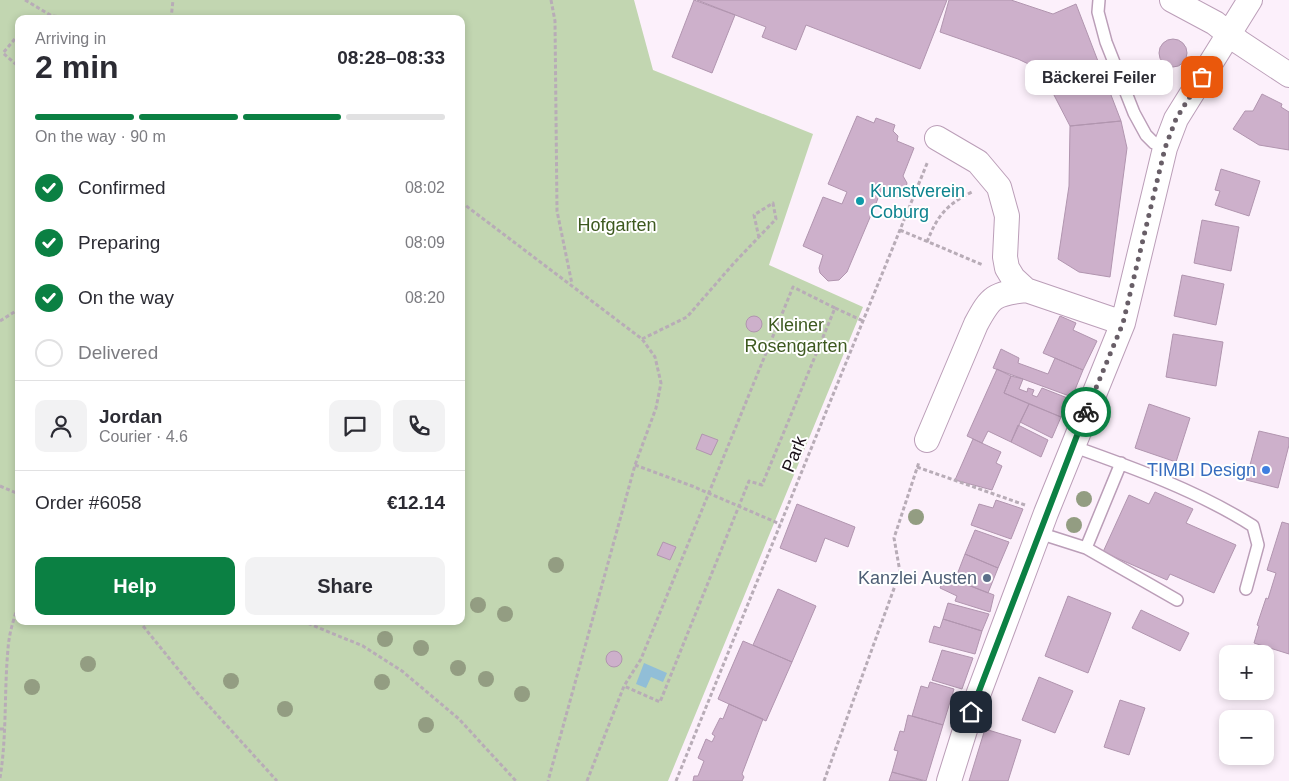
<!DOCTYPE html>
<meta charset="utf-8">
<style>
:root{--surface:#fff;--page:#f2f2f3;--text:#2b2b33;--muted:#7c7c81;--line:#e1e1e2;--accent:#0b8043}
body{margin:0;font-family:Helvetica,sans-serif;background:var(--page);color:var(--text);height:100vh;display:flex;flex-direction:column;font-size:19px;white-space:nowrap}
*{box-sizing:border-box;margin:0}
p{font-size:16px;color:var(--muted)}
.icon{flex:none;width:28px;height:28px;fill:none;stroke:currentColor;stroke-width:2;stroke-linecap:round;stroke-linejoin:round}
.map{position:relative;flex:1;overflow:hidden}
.sheet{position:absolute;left:15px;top:15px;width:450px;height:610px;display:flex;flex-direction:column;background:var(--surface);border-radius:10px;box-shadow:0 2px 8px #0003}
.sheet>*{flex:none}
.tools{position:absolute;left:1219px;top:645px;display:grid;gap:10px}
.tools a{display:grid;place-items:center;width:55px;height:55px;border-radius:10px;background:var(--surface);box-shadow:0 2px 8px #0003;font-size:25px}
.pin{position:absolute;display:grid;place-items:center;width:42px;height:42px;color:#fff;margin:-21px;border-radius:10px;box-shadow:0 2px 8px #0006}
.courier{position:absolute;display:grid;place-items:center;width:50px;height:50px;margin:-25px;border:4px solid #0b8043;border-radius:50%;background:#fff;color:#222;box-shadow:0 1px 6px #0007}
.bubble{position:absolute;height:35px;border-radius:10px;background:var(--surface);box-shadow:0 2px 8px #0003;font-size:16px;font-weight:800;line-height:35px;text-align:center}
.summary em{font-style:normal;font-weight:800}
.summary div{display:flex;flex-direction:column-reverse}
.summary{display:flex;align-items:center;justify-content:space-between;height:85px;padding:0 20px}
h1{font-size:32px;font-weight:800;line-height:38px}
.bar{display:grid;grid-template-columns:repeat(4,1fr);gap:8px 5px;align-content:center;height:60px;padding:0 20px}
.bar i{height:6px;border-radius:4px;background:var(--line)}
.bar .active{background:var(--accent)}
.bar p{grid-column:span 4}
.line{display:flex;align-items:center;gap:12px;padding:0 20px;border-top:1px solid var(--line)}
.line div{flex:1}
.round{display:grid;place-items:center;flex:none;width:52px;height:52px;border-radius:10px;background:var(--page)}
ol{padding:0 20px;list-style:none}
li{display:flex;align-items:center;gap:15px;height:55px}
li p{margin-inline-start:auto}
li .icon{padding:5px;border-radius:50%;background:var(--accent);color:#fff;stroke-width:4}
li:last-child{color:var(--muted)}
li i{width:28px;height:28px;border:2px solid var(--line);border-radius:50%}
.button{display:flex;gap:10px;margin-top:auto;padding:10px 20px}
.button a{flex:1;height:58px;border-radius:10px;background:var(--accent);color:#fff;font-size:20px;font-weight:800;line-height:58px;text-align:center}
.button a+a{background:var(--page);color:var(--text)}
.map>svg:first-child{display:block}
</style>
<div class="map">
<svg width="1289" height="781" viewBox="0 0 1289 781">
<rect width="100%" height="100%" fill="#fcf0fb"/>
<path fill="#c2d6b1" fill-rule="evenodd" d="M0,0H634L653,70L813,134L769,265L863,307L668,781H0ZM19,19H461V621H19Z"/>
<path fill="#91bed7" d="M644,663L667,673L663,682L651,677L646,688L636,684Z"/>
<path fill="#cdb0cb" stroke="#b195af" d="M694,0L735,15L712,73L672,57Z
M697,0H947L920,69L806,25L796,50L762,37L766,27Z
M949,0H1011L1053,14L1076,4L1121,121L1070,126L1041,70L1018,59L940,32Z
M1159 53a14 14 0 1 1 28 0a14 14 0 1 1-28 0Z
M1262,94L1282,104L1281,107L1289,112V150L1259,145L1233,129L1245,111H1253Z
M857,116L874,123L876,118L895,125L893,131L898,136L897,141L914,148L903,176L907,183L905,193L899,197H892L886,195L887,192L882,189L847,272L839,280L828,281L820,273L819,268L823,255L803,246L823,197L842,204L847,192L828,184Z
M1121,121L1127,148L1110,277L1079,272L1058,259L1069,186L1070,126Z
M1221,169L1260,181L1249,216L1215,205L1220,191L1215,190Z
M1202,220L1239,227L1231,271L1194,263Z
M1182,275L1224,284L1216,325L1174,316Z
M746 324a8 8 0 1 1 16 0a8 8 0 1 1-16 0Z
M1060,316L1076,323L1073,330L1097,341L1083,370L1043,353Z
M1173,334L1223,342L1216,386L1166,377Z
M1001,349L1019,358L1018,363L1048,374L1055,358L1083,370L1072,397L993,368Z
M997,369L1011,376L1004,393L1029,404L1011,442L988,431L982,443L967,436Z
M1011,376L1023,379L1019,389L1027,392L1028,388L1034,390L1032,395L1037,397L1042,388L1070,399L1061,417L1004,393Z
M1029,404L1061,417L1052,438L1020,422Z
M1149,404L1190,418L1176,462L1135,448Z
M1018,425L1048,440L1041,457L1011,442Z
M1259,431L1289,438V445L1278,488L1246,480Z
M702,434L718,440L711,455L696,449Z
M973,439L1001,452L996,463L1002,466L992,490L955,480Z
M1155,492L1193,509L1186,523L1236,545L1214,593L1170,574L1167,580L1103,552L1129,495L1149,504Z
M996,500L1023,509L1011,539L971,525L979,504L993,508Z
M797,504L855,527L848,547L825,538L816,562L780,548Z
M1282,522L1289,524V654L1254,643L1259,626L1257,625L1266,598L1268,599L1276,573L1267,570Z
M975,530L1009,542L998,568L965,554Z
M663,542L676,547L670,560L657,555Z
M965,554L998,568L988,593L955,580Z
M945,576L994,595L990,612L955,601L957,596L940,588Z
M778,589L816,606L792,662L753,645Z
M1068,596L1111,613L1088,673L1045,656Z
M948,603L989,614L982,631L943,619Z
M1141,610L1189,633L1180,651L1132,628Z
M943,619L982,631L975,654L929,642L934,626L940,628Z
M743,641L792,662L766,721L718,699Z
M942,650L973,658L962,689L932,680Z
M606 659a8 8 0 1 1 16 0a8 8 0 1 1-16 0Z
M1039,677L1073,691L1055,733L1022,720Z
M930,682L954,689L943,725L912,716L921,686L928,688Z
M1120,700L1145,708L1129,755L1104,747Z
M729,704L763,719L742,774L744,777L742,781H693L694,776H698L704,761L698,758L706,739L712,742L715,736L712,734L720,718L723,719Z
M908,715L943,725L926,781L892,772L898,751L894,750L900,731L904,732Z
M985,729L1021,740L1008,781H969Z
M892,772L923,781H889Z"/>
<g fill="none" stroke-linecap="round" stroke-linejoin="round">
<defs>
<path id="service" d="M1099,0L1098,12L1106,42L1134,113L1146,135L1154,143L1165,148
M1072,446C1134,468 1198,491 1253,526L1258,545L1246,589
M1039,533L1086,548L1177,600
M1086,548L1121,463"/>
<path id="minor" d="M1172,0L1215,23L1239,42L1289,75
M937,138L978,162L999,187L1007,216L1005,257L1007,268L1013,278L1026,290L1123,323
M927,440L976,324C991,296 994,294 1026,290
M949,781L965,730L1046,513L1123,323L1165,148L1176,119L1250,0"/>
</defs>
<use href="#service" stroke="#bb9eb8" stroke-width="14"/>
<use href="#minor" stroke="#bb9eb8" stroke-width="26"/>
<path stroke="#b8acb7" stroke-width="3" stroke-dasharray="4 2.5" stroke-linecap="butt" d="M25,0L52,16L81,19
M551,0L555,21L557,211L572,284
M171,19L173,0
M19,34L3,53L19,67
M461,202L642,339L655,357L661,383L656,408L635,465L548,781
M900,230L983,265
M927,242C937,216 947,204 972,192
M835,308L863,321
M0,321L19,309
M642,339L687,317L734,263L776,219L773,203L754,215L759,238
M635,465L692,486L780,524
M917,467L1025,505
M0,486L19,494
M139,621L199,695L277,781
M302,621L363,646L402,671L459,719L516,781
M0,729H5
M0,778C7,735 4,692 8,649C9,633 14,618 19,603
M587,781L624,686L641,659L793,287L835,308L762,485L749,481L660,702L624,686
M676,781L928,161
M824,781L900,572L894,538L919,462"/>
<use href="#service" stroke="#fff" stroke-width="11"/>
<use href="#minor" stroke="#fff" stroke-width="24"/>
</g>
<g fill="#939d82">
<circle cx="1084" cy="499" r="8"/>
<circle cx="916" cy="517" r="8"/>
<circle cx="1074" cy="525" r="8"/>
<circle cx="556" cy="565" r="8"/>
<circle cx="478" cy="605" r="8"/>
<circle cx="505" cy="614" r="8"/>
<circle cx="385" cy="639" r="8"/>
<circle cx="421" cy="648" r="8"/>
<circle cx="88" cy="664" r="8"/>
<circle cx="458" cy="668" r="8"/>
<circle cx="486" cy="679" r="8"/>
<circle cx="231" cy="681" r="8"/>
<circle cx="382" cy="682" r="8"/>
<circle cx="32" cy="687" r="8"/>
<circle cx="522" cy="694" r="8"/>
<circle cx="285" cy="709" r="8"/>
<circle cx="426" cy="725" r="8"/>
</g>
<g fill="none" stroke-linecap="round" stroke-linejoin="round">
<path stroke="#685e67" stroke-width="5" stroke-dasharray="0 9" d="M1086,412L1123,323L1165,148L1176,119L1202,77"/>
<path stroke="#0b8043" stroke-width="6" d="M971,712L1086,412"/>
</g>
<circle fill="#0f9aa8" stroke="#fff" stroke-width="2" cx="860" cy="201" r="5"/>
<circle fill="#3f7fe0" stroke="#fff" stroke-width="2" cx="1266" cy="470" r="5"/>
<circle fill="#5c6f8a" stroke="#fff" stroke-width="2" cx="987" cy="578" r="5"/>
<g text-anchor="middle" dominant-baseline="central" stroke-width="4" stroke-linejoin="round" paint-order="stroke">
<g font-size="18" fill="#0d838f" stroke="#fff" text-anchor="start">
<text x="870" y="191">Kunstverein<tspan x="870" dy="21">Coburg</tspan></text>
</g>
<g font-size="18" fill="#3d591f" stroke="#fff">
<text x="617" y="225">Hofgarten</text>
<text x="796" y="325">Kleiner<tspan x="796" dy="21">Rosengarten</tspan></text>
</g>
<g font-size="18" fill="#190f18" stroke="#fff">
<text transform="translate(794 454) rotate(-68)">Park</text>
</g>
<g font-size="18" fill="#366cbe" stroke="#fff" text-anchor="end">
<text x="1256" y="470">TIMBI Design</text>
</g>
<g font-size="18" fill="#4e5e75" stroke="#fff" text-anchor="end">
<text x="977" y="578">Kanzlei Austen</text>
</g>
</g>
</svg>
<div class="tools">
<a>+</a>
<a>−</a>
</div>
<div class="pin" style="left:1202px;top:77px;background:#ea580c"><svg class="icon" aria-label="bag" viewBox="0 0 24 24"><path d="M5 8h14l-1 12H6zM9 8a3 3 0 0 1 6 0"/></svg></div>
<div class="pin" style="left:971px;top:712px;background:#1f2937"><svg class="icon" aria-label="home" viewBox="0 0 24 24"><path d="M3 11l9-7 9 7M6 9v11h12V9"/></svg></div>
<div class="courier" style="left:1086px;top:412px"><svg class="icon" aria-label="bike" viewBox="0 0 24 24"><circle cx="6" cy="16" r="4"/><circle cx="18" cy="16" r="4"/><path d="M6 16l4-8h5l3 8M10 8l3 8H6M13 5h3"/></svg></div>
<div class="bubble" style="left:1025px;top:60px;width:148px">Bäckerei Feiler</div>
<section class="sheet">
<div class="summary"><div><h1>2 min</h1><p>Arriving in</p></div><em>08:28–08:33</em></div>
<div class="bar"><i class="active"></i><i class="active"></i><i class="active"></i><i></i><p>On the way · 90 m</p></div>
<ol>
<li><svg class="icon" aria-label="check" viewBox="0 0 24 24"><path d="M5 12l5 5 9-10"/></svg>Confirmed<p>08:02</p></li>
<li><svg class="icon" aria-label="check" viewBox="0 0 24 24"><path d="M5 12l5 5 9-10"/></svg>Preparing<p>08:09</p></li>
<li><svg class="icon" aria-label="check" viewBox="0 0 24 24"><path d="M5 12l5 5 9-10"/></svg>On the way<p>08:20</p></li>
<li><i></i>Delivered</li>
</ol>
<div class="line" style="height:90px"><a class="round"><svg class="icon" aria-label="person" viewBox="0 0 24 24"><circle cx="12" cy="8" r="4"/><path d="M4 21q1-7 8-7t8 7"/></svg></a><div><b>Jordan</b><p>Courier · 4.6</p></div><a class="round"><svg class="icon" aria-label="chat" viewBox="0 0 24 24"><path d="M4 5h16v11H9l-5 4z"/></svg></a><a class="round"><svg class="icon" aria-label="phone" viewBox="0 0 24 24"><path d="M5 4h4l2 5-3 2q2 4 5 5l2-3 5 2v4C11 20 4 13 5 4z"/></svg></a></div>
<div class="line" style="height:65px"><div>Order #6058</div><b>€12.14</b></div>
<div class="button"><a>Help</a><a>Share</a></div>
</section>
</div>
